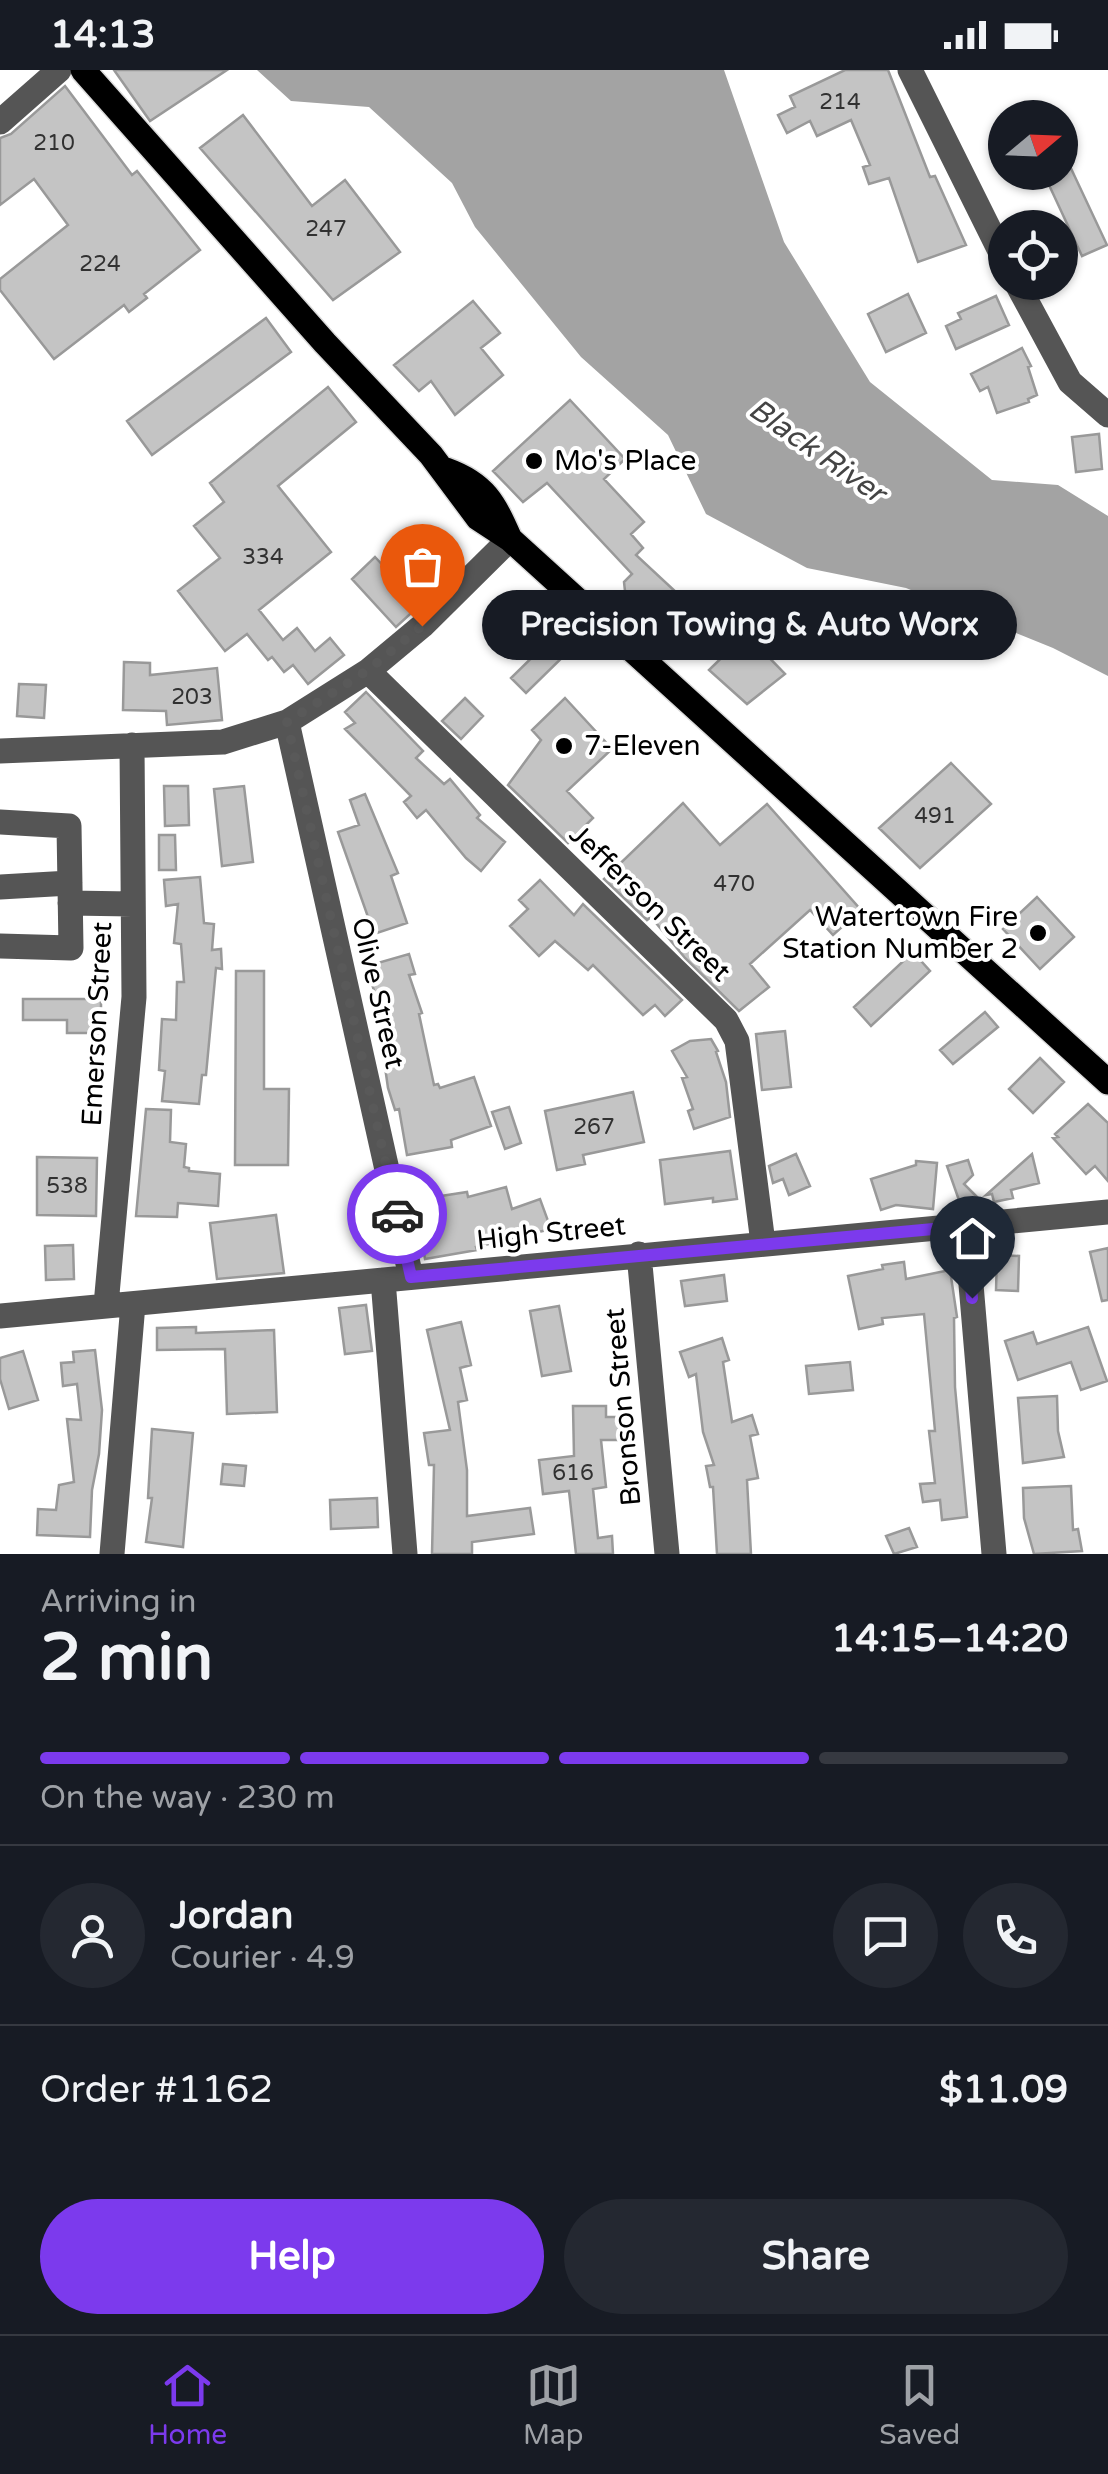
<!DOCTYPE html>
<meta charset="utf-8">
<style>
:root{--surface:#171b24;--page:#242831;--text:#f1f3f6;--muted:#9ea1a6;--line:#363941;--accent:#7c3aed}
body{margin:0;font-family:"Varela Round",sans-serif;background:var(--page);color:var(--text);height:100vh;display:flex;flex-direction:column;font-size:38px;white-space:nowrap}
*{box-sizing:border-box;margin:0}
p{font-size:32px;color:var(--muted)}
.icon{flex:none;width:55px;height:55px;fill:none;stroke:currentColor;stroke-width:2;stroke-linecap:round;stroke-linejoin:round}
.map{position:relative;height:1484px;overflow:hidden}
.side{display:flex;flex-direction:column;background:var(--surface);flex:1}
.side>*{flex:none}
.needle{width:65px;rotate:71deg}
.fabs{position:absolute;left:988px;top:30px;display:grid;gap:20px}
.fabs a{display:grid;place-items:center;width:90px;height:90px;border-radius:50%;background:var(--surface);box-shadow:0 2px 8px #0004;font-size:50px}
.pin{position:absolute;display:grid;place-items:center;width:85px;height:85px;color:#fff;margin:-102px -42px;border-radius:50% 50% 50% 0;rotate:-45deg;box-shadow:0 0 10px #0007}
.pin .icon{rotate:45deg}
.courier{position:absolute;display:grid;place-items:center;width:100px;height:100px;margin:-50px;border:8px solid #7c3aed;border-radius:50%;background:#fff;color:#222;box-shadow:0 2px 12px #0007}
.bubble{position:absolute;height:70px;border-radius:35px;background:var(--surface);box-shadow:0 2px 8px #0004;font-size:32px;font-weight:700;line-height:70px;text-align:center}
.head em{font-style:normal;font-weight:700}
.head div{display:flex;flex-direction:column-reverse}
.head{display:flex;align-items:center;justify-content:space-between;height:170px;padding:0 40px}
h1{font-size:65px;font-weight:700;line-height:75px}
.bar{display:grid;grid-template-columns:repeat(4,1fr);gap:15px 10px;align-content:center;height:120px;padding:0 40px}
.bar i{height:12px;border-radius:8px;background:var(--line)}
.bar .on{background:var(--accent)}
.bar p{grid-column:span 4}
.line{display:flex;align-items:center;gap:25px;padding:0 40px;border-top:2px solid var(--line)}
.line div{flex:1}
.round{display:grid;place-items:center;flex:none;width:105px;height:105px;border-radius:52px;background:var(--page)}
.primary-button{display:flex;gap:20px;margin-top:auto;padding:20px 40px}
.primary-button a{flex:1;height:115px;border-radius:60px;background:var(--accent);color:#fff;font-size:40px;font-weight:700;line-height:115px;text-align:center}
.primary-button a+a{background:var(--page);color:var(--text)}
.status{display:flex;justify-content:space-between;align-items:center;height:70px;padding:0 50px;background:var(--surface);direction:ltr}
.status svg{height:28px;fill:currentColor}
.tab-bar{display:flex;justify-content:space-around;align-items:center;height:140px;border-top:2px solid var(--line);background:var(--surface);font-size:28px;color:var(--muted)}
.tab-bar a{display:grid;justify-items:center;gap:5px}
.tab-bar .on{color:var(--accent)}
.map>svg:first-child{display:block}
</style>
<div class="status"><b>14:13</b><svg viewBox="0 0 49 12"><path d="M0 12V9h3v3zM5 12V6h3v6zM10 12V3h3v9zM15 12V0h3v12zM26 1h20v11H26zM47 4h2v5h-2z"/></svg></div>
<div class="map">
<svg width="1108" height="1484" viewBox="0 0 1108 1484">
<rect width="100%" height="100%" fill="#fff"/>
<path fill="#a3a3a3" d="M257,0H724L784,172L870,312L992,410L1058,415L1108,446V606L1053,578L906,518L807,498L706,444L668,365L581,287L475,157L452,113L369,37L291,31Z"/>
<path fill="#c4c4c4" stroke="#999" stroke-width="2.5" d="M114,0H227L150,51Z
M845,0H888L930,107L935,106L966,175L918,192L889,108L869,114L863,97L870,95L851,50L817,66L810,51L787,63L778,45L795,37L790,26Z
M65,16L132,105L137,101L200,180L144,224L147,228L129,242L124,235L54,289L0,220V209L68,155L34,109L0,135V68L11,64Z
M243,45L312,136L345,110L400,182L333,230L200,78Z
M1060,75L1107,175L1082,186L1043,102H1060Z
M908,224L926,263L886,282L868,244Z
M996,226L1009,255L956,279L946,256L961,249L958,243Z
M473,231L500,263L481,278L503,305L455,345L431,311L419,321L394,295Z
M266,248L291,282L152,385L127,351Z
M1022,278L1031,296L1028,297L1037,325L1028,329L1029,332L997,343L988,317L980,321L971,304Z
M328,317L356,352L278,416L331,482L259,540L283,570L297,558L315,581L330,568L344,585L308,614L293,595L284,602L272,587L268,590L247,564L225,581L178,521L220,488L194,456L224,432L210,413Z
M570,330L625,389L604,409L644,452L631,464L643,478L636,485L678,524L677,530L660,550L625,521L624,512L632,504L547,413L523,432L493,401Z
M1099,364L1102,399L1076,402L1072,367Z
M375,487L420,535L396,557L352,509Z
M560,560L575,575L526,623L511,608Z
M746,564L785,604L747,634L709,600Z
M124,592L150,593V605L217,598L222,650L167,655L166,641L123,640Z
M19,614L46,615L44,648L17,646Z
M366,622L423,681L416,688L444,714L450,709L480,745L477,748L505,772L481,801L466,788L426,740L417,748L404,732L411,726L345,659L355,653L345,642Z
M465,628L483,646L461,669L442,651Z
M565,628L612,679L567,721L593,748L568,773L508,715L541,670L532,660Z
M951,693L991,734L920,798L879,758Z
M164,716H188L189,755L165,756Z
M244,716L253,792L222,796L214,719Z
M365,724L398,803L391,806L407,853L374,864L338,762L359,755L350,730Z
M683,733L720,775L767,734L861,840L833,865L810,840L750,894L769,917L739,941L685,888L651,847L647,850L604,809Z
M159,765H175L176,800H159Z
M200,807L204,853L214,854L212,880L221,879L222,899L216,898L206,1005H202L199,1034L162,1031L165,1001L159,1000L162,949L176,950L177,912H184L181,874L174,873L178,834L166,836L164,810Z
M540,810L574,845L583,834L682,930L665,946L655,935L643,945L593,895L588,900L555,871L539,886L510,856L528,839L519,830Z
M1037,827L1074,867L1040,899L1003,859Z
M913,882L930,901L871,956L854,937Z
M409,884L415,904L409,905L422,943L419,944L434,1015L438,1014L440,1018L474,1007L491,1056L451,1070L452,1077L407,1085L399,1039L395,1040L388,1018L382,976L388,975L375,936L378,935L367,896Z
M236,901H264V1019H289L288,1095H235Z
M23,929H101V963H67V950H23Z
M985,942L998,957L953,994L940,980Z
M785,961L791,1017L762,1020L756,964Z
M711,969L718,981L716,982L726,1012L730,1047L694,1059L688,1041L693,1039L682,1008L687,1007L672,981L690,971Z
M1040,988L1064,1012L1033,1043L1009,1019Z
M633,1022L644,1072L583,1085L585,1094L557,1100L545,1041Z
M1088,1034L1108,1053V1111L1095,1096L1086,1104L1053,1068L1058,1067L1055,1064Z
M509,1037L521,1073L505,1079L492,1042Z
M146,1039L171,1040L170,1072L186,1074L184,1097L189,1098V1101L220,1104L218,1136L178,1133L177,1147L136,1146Z
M730,1081L737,1129L713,1132V1128L665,1134L660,1090Z
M796,1084L810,1116L789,1125L783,1109L773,1113L769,1096Z
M1032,1084L1039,1113L1011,1120L1013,1128L994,1132L992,1124L986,1125Z
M37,1087L97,1088L96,1146L37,1145Z
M968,1090L973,1105L964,1114L980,1130L961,1136L947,1096Z
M916,1091L937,1093L933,1139L896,1135L881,1140L871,1109L916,1095Z
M506,1117L512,1139L540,1129L551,1159L476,1177L477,1180L425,1189L415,1130L467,1122L468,1127Z
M276,1145L284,1203L217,1209L210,1153Z
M73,1175L74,1209L46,1210L45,1176Z
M1108,1178V1230L1102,1231L1090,1182Z
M997,1185L1019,1186L1018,1221L996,1220Z
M904,1192L906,1209L950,1200L957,1247L954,1248L955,1317L967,1447L942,1450L940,1430L923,1432L920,1414L935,1413L929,1361H935L924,1244L882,1248L883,1254L859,1259L848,1206L883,1199L882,1195Z
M724,1205L727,1231L685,1236L681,1211Z
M366,1235L372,1281L345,1284L339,1238Z
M559,1236L571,1301L542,1306L530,1241Z
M461,1252L471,1295L460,1298L467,1330L458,1332L467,1400V1446L530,1438L534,1464L472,1472V1484H432L434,1395H429L424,1363L450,1360L427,1260Z
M196,1257V1263L274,1260L277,1342L227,1344L225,1279L157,1280V1258Z
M1088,1257L1107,1311L1081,1320L1071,1292L1018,1310L1005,1271L1033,1262L1037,1274Z
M722,1268L729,1290L723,1292L732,1352L752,1345L758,1364L750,1366L758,1408L747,1410L751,1484H717L713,1417H710L706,1396L714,1395L703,1362L696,1304L689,1307L680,1282Z
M95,1280L102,1340L99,1384L92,1420L90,1467L37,1465L38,1439L56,1440L59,1415L74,1412L67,1349L81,1350L77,1314L63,1316L61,1293L74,1292L73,1282Z
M23,1281L38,1330L9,1339L0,1309V1288Z
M850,1292L853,1320L809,1324L806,1296Z
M1057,1326L1058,1361L1064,1387L1023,1393L1018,1328Z
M573,1336H606V1347H619V1370H601L606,1417L593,1419L598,1468L612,1466L613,1484H576L569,1421L543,1424L539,1390L574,1386Z
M152,1359L193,1363L183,1477L146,1472L152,1428H148Z
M223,1394L246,1396L244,1416L221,1414Z
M1071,1416L1073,1460L1078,1459L1082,1481L1034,1484L1024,1448L1023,1418Z
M377,1428L378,1457L331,1459L330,1430Z
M909,1458L917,1477L894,1484L886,1466Z"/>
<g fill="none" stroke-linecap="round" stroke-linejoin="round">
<defs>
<path id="major" d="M83,0L325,273L431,385L478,448L510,469L1108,1012
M446,400C485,414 494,433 510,469"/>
</defs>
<use href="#major" stroke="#dbdbdb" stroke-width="28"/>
<path stroke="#555" stroke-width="25" d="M910,0L1005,191
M0,52L59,0
M1016,212L1070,312L1108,345
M368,601L726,950L737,971L763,1173
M287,652L411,1207
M0,681L223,672L287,652L368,601L422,556L510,469
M0,752L69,756L71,878L0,876
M0,817L70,813
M70,833L132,834
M966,1156L994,1484
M639,1184L667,1484
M383,1210L405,1484
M106,1235L134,927L132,675
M0,1246L1108,1142
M112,1484L133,1234"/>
<use href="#major" stroke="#000" stroke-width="25"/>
</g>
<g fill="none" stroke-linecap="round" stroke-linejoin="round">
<path stroke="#595959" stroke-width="10" stroke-dasharray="0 18" d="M397,1144L287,652L368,600L422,556"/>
<path stroke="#7c3aed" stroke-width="12" d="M397,1144L411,1207L966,1156L972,1228"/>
</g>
<g fill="#000" stroke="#fff" stroke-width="4">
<circle cx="534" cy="391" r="10"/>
<circle cx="564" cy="676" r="10"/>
<circle cx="1038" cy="863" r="10"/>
</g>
<g text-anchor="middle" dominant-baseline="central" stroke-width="8" stroke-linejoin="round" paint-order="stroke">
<g font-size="22" fill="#313131">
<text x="840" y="32">214</text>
<text x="54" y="73">210</text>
<text x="326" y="159">247</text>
<text x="100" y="194">224</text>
<text x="263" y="487">334</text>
<text x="192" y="627">203</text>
<text x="935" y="746">491</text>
<text x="734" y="814">470</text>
<text x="594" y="1057">267</text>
<text x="67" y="1116">538</text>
<text x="573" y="1403">616</text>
</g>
<g font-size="28" fill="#000" stroke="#fff" text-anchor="start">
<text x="554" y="391">Mo's Place</text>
<text x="584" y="676">7-Eleven</text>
<text x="1018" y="847" text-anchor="end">Watertown Fire<tspan x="1018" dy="32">Station Number 2</tspan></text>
</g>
<g font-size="28" fill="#000" stroke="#fff">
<text transform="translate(650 833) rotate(44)">Jefferson Street</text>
<text transform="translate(378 923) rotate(77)">Olive Street</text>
<text transform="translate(97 954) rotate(-87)">Emerson Street</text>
<text transform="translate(551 1163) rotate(-6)">High Street</text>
<text transform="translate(623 1337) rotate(-95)">Bronson Street</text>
</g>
<g font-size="30" font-style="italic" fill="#444" stroke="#fff">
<text transform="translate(817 381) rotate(35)">Black River</text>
</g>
</g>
</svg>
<div class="fabs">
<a><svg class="needle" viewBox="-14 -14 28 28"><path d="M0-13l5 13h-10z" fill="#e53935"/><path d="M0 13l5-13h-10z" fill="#9ea1a6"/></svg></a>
<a><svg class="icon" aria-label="locate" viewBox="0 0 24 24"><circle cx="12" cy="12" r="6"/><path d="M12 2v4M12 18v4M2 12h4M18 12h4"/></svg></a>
</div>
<div class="pin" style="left:422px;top:556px;background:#ea580c"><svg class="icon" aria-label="bag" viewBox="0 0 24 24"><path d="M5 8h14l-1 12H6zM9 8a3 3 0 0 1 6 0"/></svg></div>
<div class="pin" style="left:972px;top:1228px;background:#1f2937"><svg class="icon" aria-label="home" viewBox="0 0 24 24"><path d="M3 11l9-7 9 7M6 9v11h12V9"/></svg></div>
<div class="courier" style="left:397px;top:1144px"><svg class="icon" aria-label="car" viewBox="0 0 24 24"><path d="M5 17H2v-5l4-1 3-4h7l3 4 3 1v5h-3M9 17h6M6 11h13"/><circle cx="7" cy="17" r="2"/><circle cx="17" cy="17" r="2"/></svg></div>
<div class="bubble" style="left:482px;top:520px;width:535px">Precision Towing &amp; Auto Worx</div>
</div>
<section class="side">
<div class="head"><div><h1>2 min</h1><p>Arriving in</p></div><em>14:15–14:20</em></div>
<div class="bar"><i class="on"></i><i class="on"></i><i class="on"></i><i></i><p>On the way · 230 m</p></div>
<div class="line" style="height:180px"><a class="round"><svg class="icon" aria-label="person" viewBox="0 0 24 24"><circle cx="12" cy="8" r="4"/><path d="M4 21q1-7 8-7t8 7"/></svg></a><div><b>Jordan</b><p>Courier · 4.9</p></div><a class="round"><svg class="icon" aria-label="chat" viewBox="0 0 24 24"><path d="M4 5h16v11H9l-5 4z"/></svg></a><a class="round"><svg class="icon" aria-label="phone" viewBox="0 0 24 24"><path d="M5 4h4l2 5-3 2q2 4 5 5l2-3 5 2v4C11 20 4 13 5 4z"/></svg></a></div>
<div class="line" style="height:130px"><div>Order #1162</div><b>$11.09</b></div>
<div class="primary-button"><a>Help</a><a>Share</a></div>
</section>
<nav class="tab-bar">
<a class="on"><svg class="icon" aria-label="home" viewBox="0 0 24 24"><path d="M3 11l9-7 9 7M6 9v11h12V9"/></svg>Home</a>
<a><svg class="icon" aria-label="map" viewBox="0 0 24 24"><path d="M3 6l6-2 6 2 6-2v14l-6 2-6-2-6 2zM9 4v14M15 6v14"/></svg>Map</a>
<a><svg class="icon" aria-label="saved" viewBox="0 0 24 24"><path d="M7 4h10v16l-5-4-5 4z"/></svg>Saved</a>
</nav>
